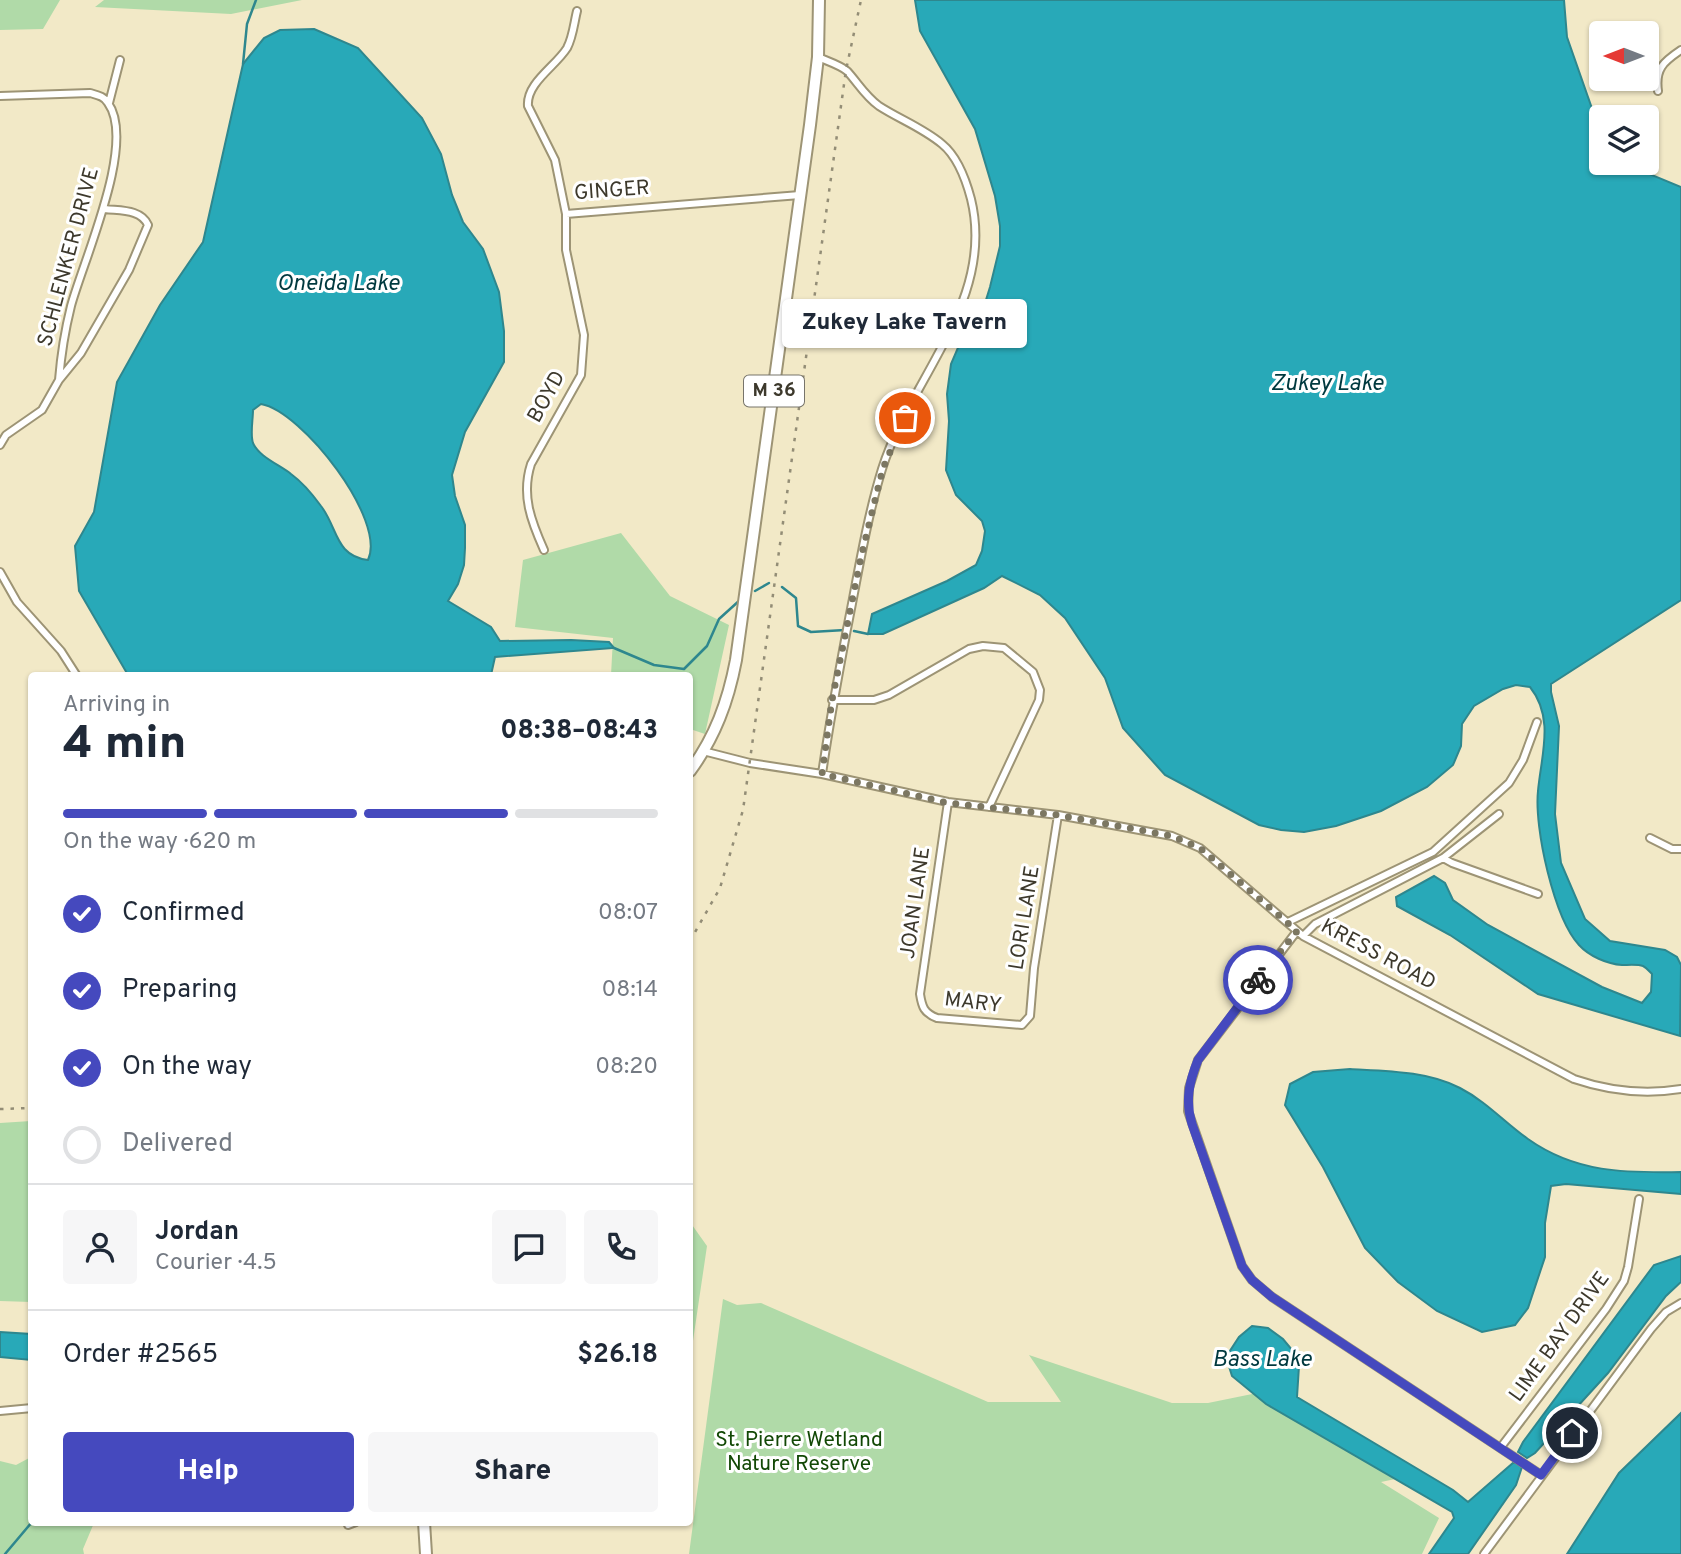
<!DOCTYPE html>
<meta charset="utf-8">
<style>
:root{--surface:#fff;--page:#f6f6f7;--text:#1f2937;--muted:#747a83;--line:#e0e1e3;--accent:#4549be}
body{margin:0;font-family:Overpass,sans-serif;background:var(--page);color:var(--text);height:100vh;display:flex;flex-direction:column;font-size:26px;white-space:nowrap}
*{box-sizing:border-box;margin:0}
p{font-size:23px;color:var(--muted)}
.icon{flex:none;width:38px;height:38px;fill:none;stroke:currentColor;stroke-width:2;stroke-linecap:round;stroke-linejoin:round}
.map{position:relative;flex:1;overflow:hidden}
.panel{position:absolute;left:28px;top:672px;width:665px;height:854px;display:flex;flex-direction:column;background:var(--surface);border-radius:7px;box-shadow:0 2px 5px #0004}
.panel>*{flex:none}
.needle{width:46px;rotate:270deg}
.fabs{position:absolute;left:1589px;top:21px;display:grid;gap:14px}
.fabs a{display:grid;place-items:center;width:70px;height:70px;border-radius:7px;background:var(--surface);box-shadow:0 2px 5px #0004;font-size:35px}
.pin{position:absolute;display:grid;place-items:center;width:60px;height:60px;color:#fff;margin:-30px;border:4px solid #fff;border-radius:50%;box-shadow:0 2px 7px #0007}
.courier{position:absolute;display:grid;place-items:center;width:70px;height:70px;margin:-35px;border:5px solid #4549be;border-radius:50%;background:#fff;color:#222;box-shadow:0 2px 9px #0007}
.bubble{position:absolute;height:49px;border-radius:7px;background:var(--surface);box-shadow:0 2px 5px #0004;font-size:23px;font-weight:800;line-height:49px;text-align:center}
.summary em{font-style:normal;font-weight:800}
.summary div{display:flex;flex-direction:column-reverse}
.summary{display:flex;align-items:center;justify-content:space-between;height:119px;padding:0 35px}
h1{font-size:46px;font-weight:800;line-height:52px}
.bar{display:grid;grid-template-columns:repeat(4,1fr);gap:10px 7px;align-content:center;height:84px;padding:0 35px}
.bar i{height:9px;border-radius:5px;background:var(--line)}
.bar .on{background:var(--accent)}
.bar p{grid-column:span 4}
.line{display:flex;align-items:center;gap:18px;padding:0 35px;border-top:2px solid var(--line)}
.line div{flex:1}
.round{display:grid;place-items:center;flex:none;width:74px;height:74px;border-radius:7px;background:var(--page)}
ol{padding:0 35px;list-style:none}
li{display:flex;align-items:center;gap:21px;height:77px}
li p{margin-inline-start:auto}
li .icon{padding:7px;border-radius:50%;background:var(--accent);color:#fff;stroke-width:4}
li:last-child{color:var(--muted)}
li i{width:38px;height:38px;border:4px solid var(--line);border-radius:50%}
.button{display:flex;gap:14px;margin-top:auto;padding:14px 35px}
.button a{flex:1;height:80px;border-radius:7px;background:var(--accent);color:#fff;font-size:28px;font-weight:800;line-height:80px;text-align:center}
.button a+a{background:var(--page);color:var(--text)}
.map>svg:first-child{display:block}
</style>
<div class="map">
<svg width="1681" height="1554" viewBox="0 0 1681 1554">
<rect width="100%" height="100%" fill="#f2e9c7"/>
<path fill="#b0daa8" d="M0,0H60L43,29L0,30Z
M104,0H302L231,14L95,7Z
M621,533L670,596L729,625L705,734L690,729V676L611,675L613,638L515,627L523,560Z
M31,1121V1302L0,1301V1123Z
M690,1222L707,1246L690,1361Z
M723,1299L737,1305L761,1303L988,1402H1061L1029,1355L1172,1403H1208L1262,1392L1400,1478L1381,1482L1439,1518L1422,1554H689Z
M31,1457L32,1522L94,1523L83,1549L84,1554H0V1461L16,1465Z"/>
<path fill="#28a9b8" stroke="#2e878e" stroke-width="2" fill-rule="evenodd" d="M915,0H1564L1567,37L1595,117L1601,126V163H1633L1642,171L1681,187V600L1551,684V692L1559,726L1555,814L1561,863L1585,919L1610,941L1665,950L1677,957L1681,965L1680,1036L1538,994L1450,935L1397,906L1396,897L1434,876L1445,883L1453,900L1488,925L1602,987L1642,1003L1651,992L1652,974C1649,971 1647,968 1643,966C1638,964 1628,965 1622,965C1607,964 1589,956 1579,945C1554,918 1534,828 1538,791C1541,756 1555,718 1530,687L1516,685L1503,689L1474,706L1462,724L1461,746L1453,765L1427,787L1381,811L1336,826L1304,832L1281,830L1259,825L1165,775L1123,728L1105,678L1065,618L1040,595L1002,576L984,588L883,634H868L872,614L947,581L976,565L982,551L985,531L982,521L956,495L946,470L949,421L947,394L951,364L960,343L981,316L990,287L1000,246V226L995,196L975,129L920,31Z
M314,29L358,48L422,118L441,154L452,195L463,222L483,249L499,292L504,331V362L465,432L452,475L455,496L465,525V548L464,565L458,584L448,601L491,627L500,641L571,640L609,642L614,648L495,657L491,675H128L79,591L75,546L94,512L117,382L160,305L203,242L243,64L264,38L280,30ZM261,404C302,411 387,520 368,560C335,556 338,528 321,506C313,495 302,482 291,474C280,465 259,457 253,443C250,434 253,420 253,410Z
M1350,1069C1386,1071 1428,1071 1460,1088C1487,1102 1504,1122 1528,1139C1576,1173 1625,1173 1681,1172V1194L1566,1184L1551,1186L1545,1223V1257L1528,1308L1515,1325L1482,1332L1437,1311L1398,1282L1365,1248L1323,1167L1285,1105L1290,1084L1313,1072Z
M1681,1256V1282L1666,1296L1608,1373L1535,1453L1527,1458L1518,1452L1523,1442L1654,1265Z
M1252,1326L1268,1328L1283,1339L1293,1351L1299,1366L1297,1397L1453,1490L1468,1502L1514,1462L1522,1467L1516,1485L1468,1554H1429L1454,1518L1452,1512L1266,1404L1232,1376L1226,1357L1239,1337Z
M0,1332L31,1334V1360L0,1357Z
M1681,1413V1554H1567L1619,1473Z"/>
<g fill="none" stroke-linecap="round" stroke-linejoin="round">
<path stroke="#2e878e" stroke-width="2.5" d="M243,64L247,24L256,0
M782,587L796,598L798,626L811,632L845,630
M755,591L769,583
M854,631L868,634
M614,648L654,665L684,669L707,646L719,619L740,600
M5,1554L32,1522"/>
<defs>
<path id="street" d="M818,57C827,61 840,65 847,71C858,83 865,96 879,106C899,119 923,128 942,144C958,157 966,180 971,199C996,300 910,379 882,469C866,521 858,575 847,629C838,677 829,725 822,774
M1658,91C1655,69 1663,62 1681,50
M0,96L90,93C97,95 104,96 108,103C137,143 83,261 71,306C65,330 61,355 59,380
M109,103L120,60
M566,214L800,195
M0,445L6,435L42,410L59,380L81,353L129,270L148,225C141,209 120,211 105,209
M544,550C531,521 521,495 531,464L581,375L584,335L566,250V214L555,160L528,106C526,83 556,66 567,48C573,37 574,23 577,11
M0,572L17,602L61,651L77,676
M832,700H874L889,695L969,649L983,646L1004,648L1033,672L1040,690L1039,700L989,807
M703,751L750,763L822,774L948,802L1058,815L1172,836L1200,848L1303,936L1574,1079C1609,1091 1643,1095 1681,1089
M948,802L920,994C922,1007 924,1013 937,1018L1022,1025L1030,1016L1034,968L1058,815
M1650,838L1672,849H1681
M1443,858L1452,863L1538,894
M1288,922L1433,852L1509,783L1523,760L1537,722
M1297,931L1198,1060L1189,1088L1188,1111L1242,1266L1252,1280L1272,1297L1541,1475
M1303,936L1315,924L1443,858L1499,814
M0,1411L32,1408
M1501,1447L1606,1309L1624,1281L1628,1267L1639,1199
M348,1525L356,1522
M1484,1554L1651,1329L1666,1312L1681,1303"/>
<path id="primary" d="M690,771C715,737 728,702 736,660L810,125L818,57L819,0
M424,1522L426,1554"/>
</defs>
<use href="#street" stroke="#9d9475" stroke-width="10"/>
<use href="#primary" stroke="#9d9475" stroke-width="14"/>
<use href="#street" stroke="#fff" stroke-width="6"/>
<use href="#primary" stroke="#fff" stroke-width="10"/>
<path stroke="#938d76" stroke-width="2.5" stroke-dasharray="3.5 7" stroke-linecap="butt" d="M690,941L720,888L743,810L846,70L861,0
M0,1109L32,1108"/>
</g>
<g fill="none" stroke-linecap="round" stroke-linejoin="round">
<path stroke="#7c7762" stroke-width="7" stroke-dasharray="0 12.6" d="M905,418L883,468L861,557L832,700L822,774L948,803L1058,815L1172,836L1200,848L1297,931L1258,980"/>
<path stroke="#4549be" stroke-width="9" d="M1258,980L1198,1060C1189,1082 1185,1101 1192,1124L1242,1266L1252,1280L1272,1297L1541,1475L1572,1433"/>
</g>
<g text-anchor="middle" dominant-baseline="central" stroke-width="6" stroke-linejoin="round" paint-order="stroke">
<rect fill="#fff" stroke="#77746b" stroke-width="2" x="744" y="375.5" width="60" height="31" rx="5"/>
<g font-size="19" font-weight="bold" fill="#3d392c">
<text x="774" y="391">M 36</text>
</g>
<g font-size="21" fill="#3d392c" stroke="#fff">
<text transform="translate(612 191) rotate(-4)">GINGER</text>
<text transform="translate(69 257) rotate(-75)">SCHLENKER DRIVE</text>
<text transform="translate(547 397) rotate(-61)">BOYD</text>
<text transform="translate(916 903) rotate(-82)">JOAN LANE</text>
<text transform="translate(1025 918) rotate(-81)">LORI LANE</text>
<text transform="translate(1378 955) rotate(28)">KRESS ROAD</text>
<text transform="translate(973 1003) rotate(7)">MARY</text>
<text transform="translate(1560 1337) rotate(-54)">LIME BAY DRIVE</text>
</g>
<g font-size="21" fill="#124805" stroke="#fff">
<text x="799" y="1440">St. Pierre Wetland<tspan x="799" dy="24">Nature Reserve</tspan></text>
</g>
<g font-size="23" font-style="italic" fill="#00393f" stroke="#fff">
<text x="338" y="284">Oneida Lake</text>
<text x="1327" y="384">Zukey Lake</text>
<text x="1262" y="1360">Bass Lake</text>
</g>
</g>
</svg>
<div class="fabs">
<a><svg class="needle" viewBox="-14 -14 28 28"><path d="M0-13l5 13h-10z" fill="#e53935"/><path d="M0 13l5-13h-10z" fill="#747a83"/></svg></a>
<a><svg class="icon" aria-label="layers" viewBox="0 0 24 24"><path d="M12 4l9 5-9 5-9-5zM3 14l9 5 9-5"/></svg></a>
</div>
<div class="pin" style="left:905px;top:418px;background:#ea580c"><svg class="icon" aria-label="bag" viewBox="0 0 24 24"><path d="M5 8h14l-1 12H6zM9 8a3 3 0 0 1 6 0"/></svg></div>
<div class="pin" style="left:1572px;top:1433px;background:#1f2937"><svg class="icon" aria-label="home" viewBox="0 0 24 24"><path d="M3 11l9-7 9 7M6 9v11h12V9"/></svg></div>
<div class="courier" style="left:1258px;top:980px"><svg class="icon" aria-label="bike" viewBox="0 0 24 24"><circle cx="6" cy="16" r="4"/><circle cx="18" cy="16" r="4"/><path d="M6 16l4-8h5l3 8M10 8l3 8H6M13 5h3"/></svg></div>
<div class="bubble" style="left:782px;top:299px;width:245px">Zukey Lake Tavern</div>
<section class="panel">
<div class="summary"><div><h1>4 min</h1><p>Arriving in</p></div><em>08:38–08:43</em></div>
<div class="bar"><i class="on"></i><i class="on"></i><i class="on"></i><i></i><p>On the way · 620 m</p></div>
<ol>
<li><svg class="icon" aria-label="check" viewBox="0 0 24 24"><path d="M5 12l5 5 9-10"/></svg>Confirmed<p>08:07</p></li>
<li><svg class="icon" aria-label="check" viewBox="0 0 24 24"><path d="M5 12l5 5 9-10"/></svg>Preparing<p>08:14</p></li>
<li><svg class="icon" aria-label="check" viewBox="0 0 24 24"><path d="M5 12l5 5 9-10"/></svg>On the way<p>08:20</p></li>
<li><i></i>Delivered</li>
</ol>
<div class="line" style="height:126px"><a class="round"><svg class="icon" aria-label="person" viewBox="0 0 24 24"><circle cx="12" cy="8" r="4"/><path d="M4 21q1-7 8-7t8 7"/></svg></a><div><b>Jordan</b><p>Courier · 4.5</p></div><a class="round"><svg class="icon" aria-label="chat" viewBox="0 0 24 24"><path d="M4 5h16v11H9l-5 4z"/></svg></a><a class="round"><svg class="icon" aria-label="phone" viewBox="0 0 24 24"><path d="M5 4h4l2 5-3 2q2 4 5 5l2-3 5 2v4C11 20 4 13 5 4z"/></svg></a></div>
<div class="line" style="height:91px"><div>Order #2565</div><b>$26.18</b></div>
<div class="button"><a>Help</a><a>Share</a></div>
</section>
</div>
